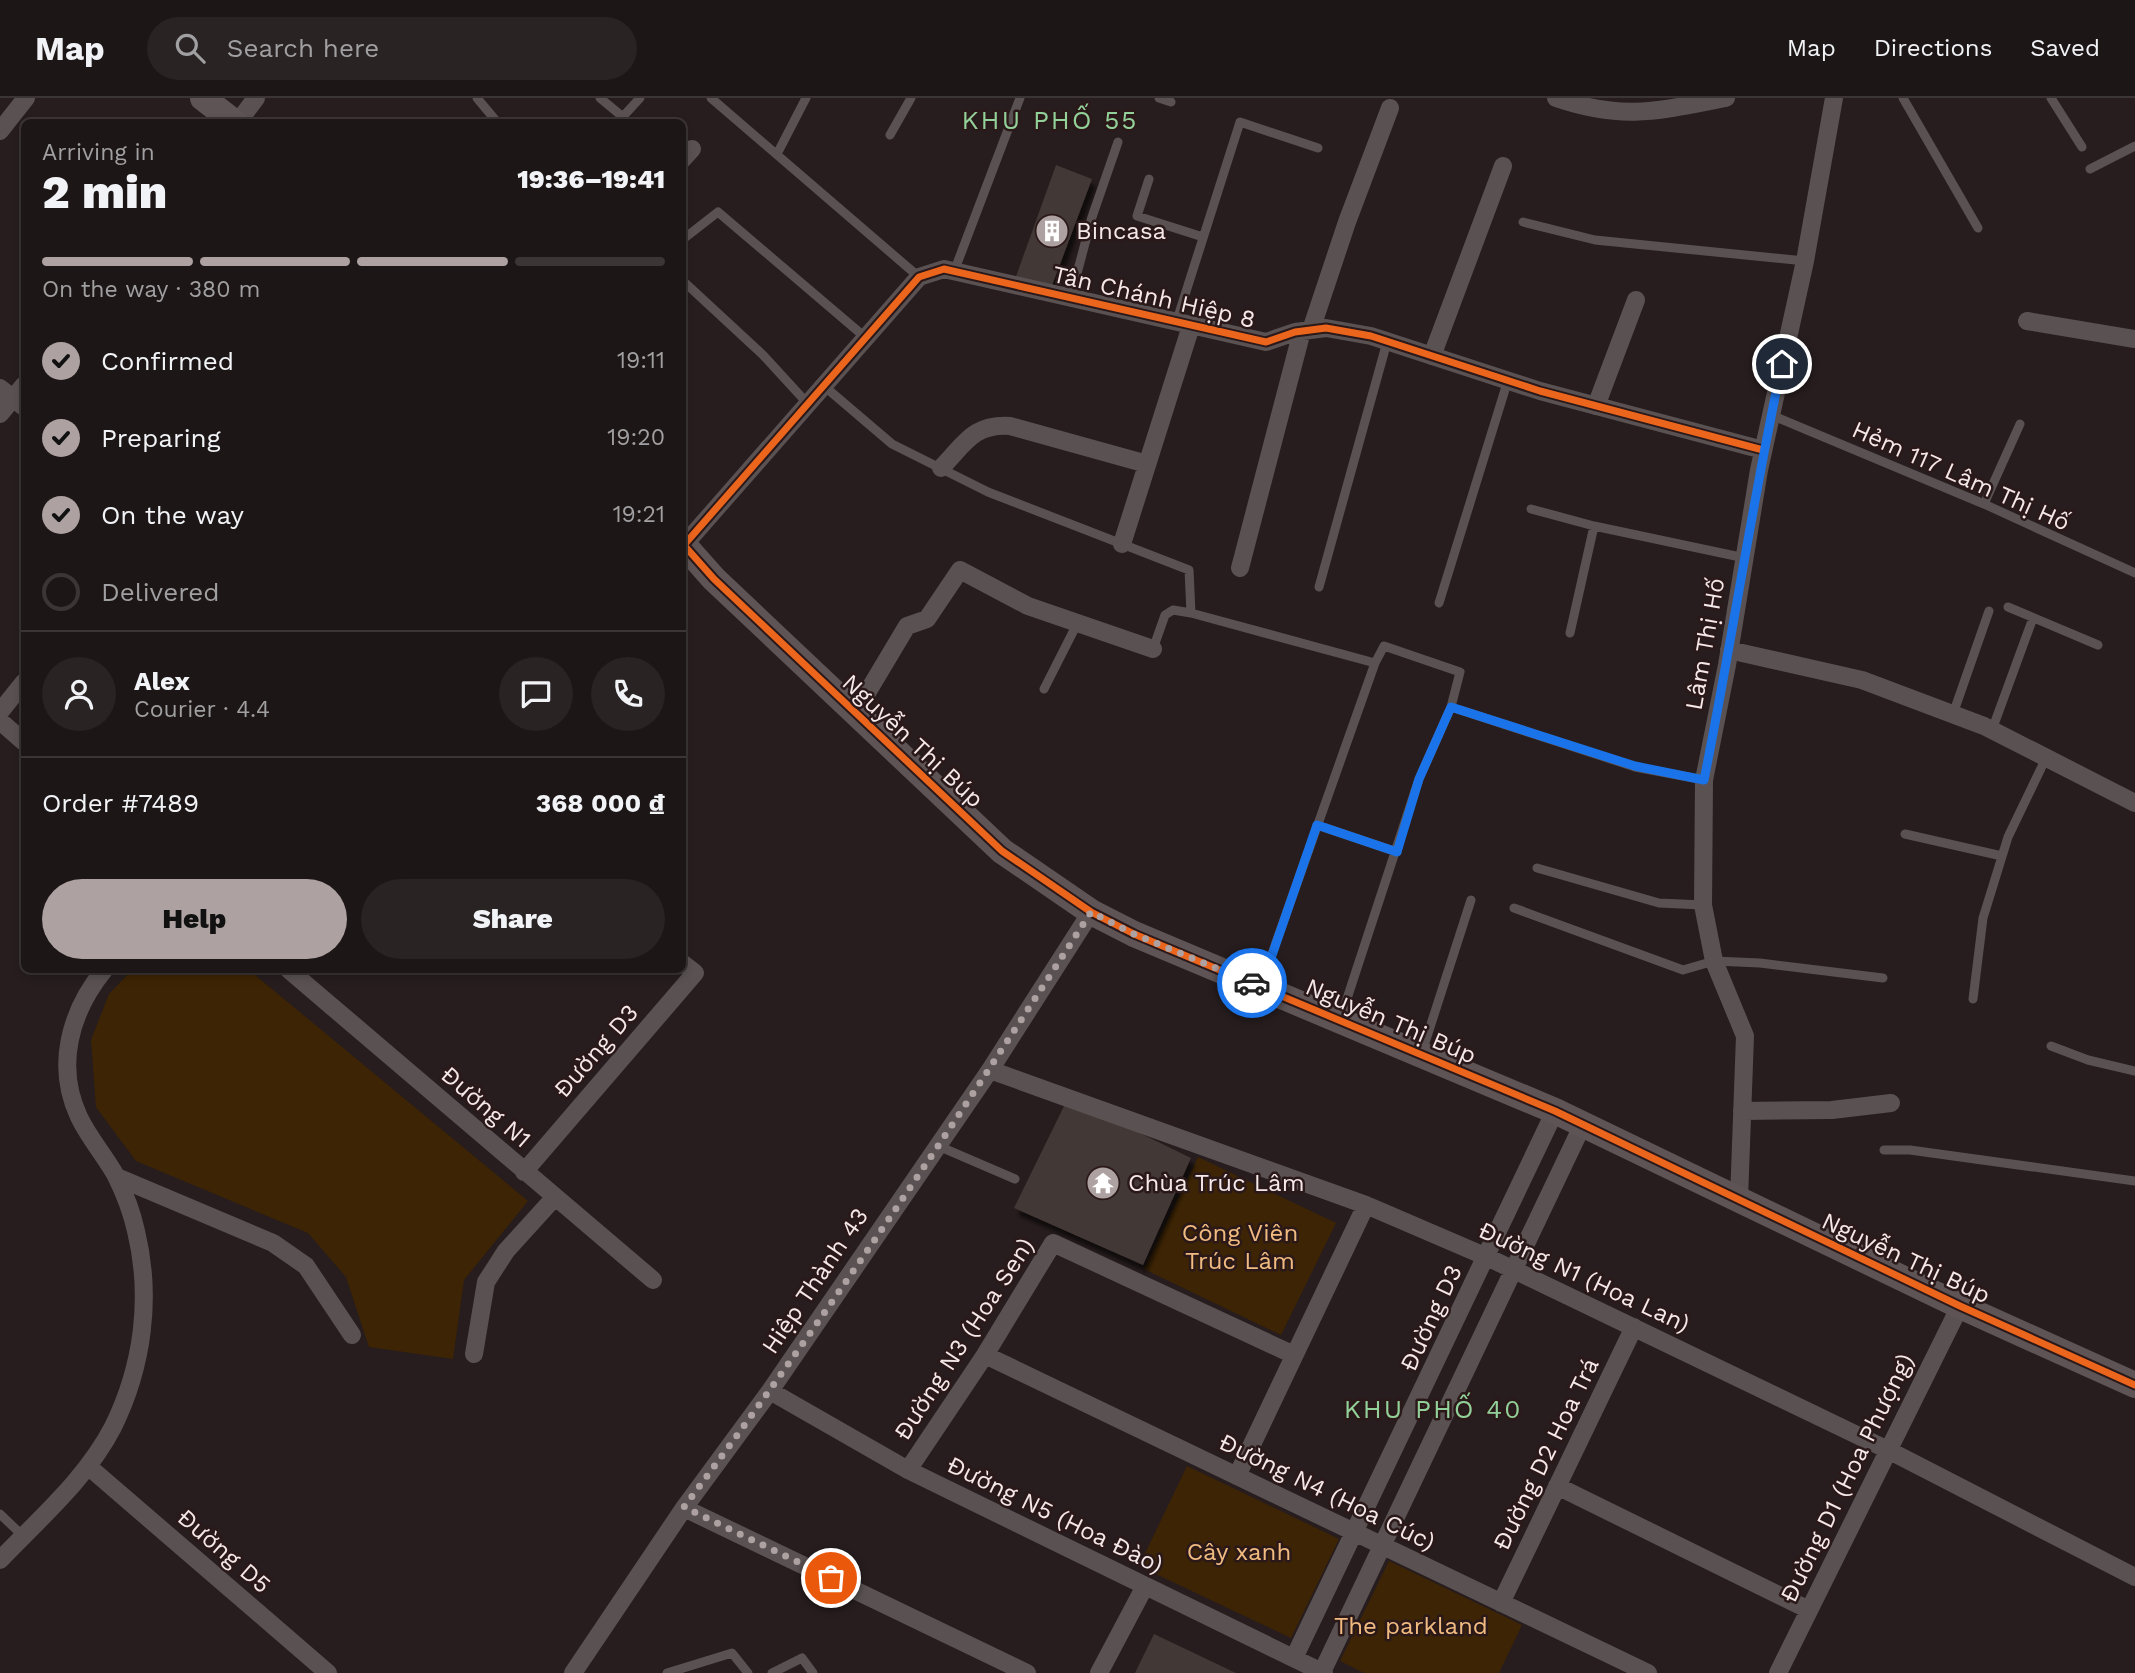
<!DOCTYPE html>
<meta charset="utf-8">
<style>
:root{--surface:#1d1616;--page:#2a2323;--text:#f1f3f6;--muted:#a09fa1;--line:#3b3535;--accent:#ada1a1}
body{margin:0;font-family:"Work Sans",sans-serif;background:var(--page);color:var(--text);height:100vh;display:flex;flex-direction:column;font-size:26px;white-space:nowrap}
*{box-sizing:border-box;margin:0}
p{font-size:23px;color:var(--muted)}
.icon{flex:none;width:38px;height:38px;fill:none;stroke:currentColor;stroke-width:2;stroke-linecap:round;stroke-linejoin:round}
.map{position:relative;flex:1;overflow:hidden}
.details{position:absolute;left:21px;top:21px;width:665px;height:854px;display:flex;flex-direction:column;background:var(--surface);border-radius:10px;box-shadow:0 4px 10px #0003,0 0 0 2px var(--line)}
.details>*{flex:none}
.pin{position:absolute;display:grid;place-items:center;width:60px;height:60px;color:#fff;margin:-30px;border:4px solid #fff;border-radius:50%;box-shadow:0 2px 7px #0007}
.courier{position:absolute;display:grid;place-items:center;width:70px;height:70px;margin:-35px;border:5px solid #1a73e8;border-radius:50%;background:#fff;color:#222;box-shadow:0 2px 9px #0007}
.overview em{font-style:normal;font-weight:800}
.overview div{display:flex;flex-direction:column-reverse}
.overview{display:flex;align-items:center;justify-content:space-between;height:119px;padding:0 21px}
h1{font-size:46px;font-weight:800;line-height:52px}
.bar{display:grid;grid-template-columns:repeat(4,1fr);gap:10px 7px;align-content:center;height:84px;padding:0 21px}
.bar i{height:9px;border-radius:5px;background:var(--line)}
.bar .selected{background:var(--accent)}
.bar p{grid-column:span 4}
.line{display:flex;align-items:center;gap:18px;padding:0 21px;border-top:2px solid var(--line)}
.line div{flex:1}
.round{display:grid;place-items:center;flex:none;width:74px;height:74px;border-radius:37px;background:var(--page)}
ol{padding:0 21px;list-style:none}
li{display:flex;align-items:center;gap:21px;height:77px}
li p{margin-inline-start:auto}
li .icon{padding:7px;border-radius:50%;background:var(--accent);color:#111;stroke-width:4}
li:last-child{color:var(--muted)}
li i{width:38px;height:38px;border:4px solid var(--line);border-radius:50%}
.cta{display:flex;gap:14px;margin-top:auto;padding:14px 21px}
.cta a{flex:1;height:80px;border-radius:42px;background:var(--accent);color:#111;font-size:28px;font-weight:800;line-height:80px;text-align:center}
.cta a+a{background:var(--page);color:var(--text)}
header{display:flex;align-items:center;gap:42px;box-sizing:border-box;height:98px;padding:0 35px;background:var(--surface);border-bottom:2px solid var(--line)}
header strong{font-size:33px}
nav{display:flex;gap:38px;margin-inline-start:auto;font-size:24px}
.search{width:490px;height:63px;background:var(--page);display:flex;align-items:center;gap:18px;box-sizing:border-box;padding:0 24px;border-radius:38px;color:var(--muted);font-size:26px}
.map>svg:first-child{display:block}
</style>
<header>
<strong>Map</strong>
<div class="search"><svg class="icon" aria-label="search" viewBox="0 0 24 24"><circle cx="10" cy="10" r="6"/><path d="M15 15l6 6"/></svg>Search here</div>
<nav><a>Map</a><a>Directions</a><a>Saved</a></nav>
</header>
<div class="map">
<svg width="2135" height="1575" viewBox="0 0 2135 1575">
<defs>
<filter id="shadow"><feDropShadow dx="4" dy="7" stdDeviation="2" flood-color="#0009"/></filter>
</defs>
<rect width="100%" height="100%" fill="#271d1e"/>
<path fill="#3d2404" d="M132,872H249L528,1103L464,1182L453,1261L369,1249L346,1179L308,1135L136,1063L96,1009L91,942L109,896Z
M1198,1059L1336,1125L1281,1237L1144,1171Z
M1187,1368L1339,1441L1291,1540L1139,1468Z
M1389,1463L1522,1527L1499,1575H1364L1340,1563Z"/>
<path fill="#433734" filter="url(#shadow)" d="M1056,67L1092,81L1050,193L1014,184Z
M1068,1000L1191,1060L1143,1167L1014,1110Z
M1154,1536L1236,1575H1135Z"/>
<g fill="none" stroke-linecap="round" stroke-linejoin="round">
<path stroke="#5a5252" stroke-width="9" d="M477,0L497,24
M600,0L623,19
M711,0L919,179
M1159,0L1171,4
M1903,0L1978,130
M2051,0L2082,49
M618,24L640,0
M890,37L911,0
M777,56L806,0
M2090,71L2135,48
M1149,81L1137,118L1203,139
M1523,124L1595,142L1805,163
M682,142L718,114L866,240
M955,171L1020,0
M682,182L763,257L808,306
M1071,198L1092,119L1118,44
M1176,225L1240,24L1318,50
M824,288L892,346L988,394L1189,472L1191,515L1375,565
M1771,317L1984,406L2135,475
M1984,406L2020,326
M1531,411L1594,428L1745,460
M1319,489L1387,244
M1439,505L1508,282
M2008,509L2098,547
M1570,535L1594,428
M1153,551L1165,517L1173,512L1191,515
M1044,591L1077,526
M1953,616L1989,513
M1992,632L2033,520
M1317,727L1397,754
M1905,736L2002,758
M1537,770L1659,805L1703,807
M1514,810L1683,872L1714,863L1760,865L1883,880
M1261,887L1375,565L1384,548L1460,574L1451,609
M1973,901L1983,820L2008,739L2046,660
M1341,919L1419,681L1451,609L1635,669L1704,682
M2051,948L2088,962L2135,973
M1422,954L1471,802
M936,1047L1015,1081
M1884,1052H1910L2135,1083
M0,1416L23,1438
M667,1575L732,1555L748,1575
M772,1575L802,1560L813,1575"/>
<path stroke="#5a5252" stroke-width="18" d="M1556,0C1624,23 1658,13 1726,0
M238,24L256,0
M0,33L26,0
M682,62L692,51
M2027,223L2135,241
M1311,232L1347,124L1390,10
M1432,258L1503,68
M0,290L24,309
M1596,308L1636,202
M0,316L24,287
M941,370C965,346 972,326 1010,328L1147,366
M1122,446L1191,228
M684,447L919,179L944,171L1266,244L1295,234L1326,230L1371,238L1540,293L1763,352
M1240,470L1302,233
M1729,552L1862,582L1984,628L2135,705
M0,614L24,584
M855,615L907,528L927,521L960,472L1028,508L1153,551
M0,623L24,644
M289,872L653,1182
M990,972L1366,1107L1487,1159L1888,1352L2135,1479
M1742,1013L1832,1012L1891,1005
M524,1074L695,875L682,865
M117,1079L273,1145L306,1168L352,1237
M1739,1101L1745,938L1714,863L1703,807L1704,682L1727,567L1759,372L1805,163L1834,0
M474,1256L486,1184L506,1153L555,1099
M985,1257L1648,1575
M770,1293L908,1372L1324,1575
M89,1369L328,1575
M908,1372L985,1257L1053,1145L1294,1257
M1237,1378L1366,1107
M1557,1388L1809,1512
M684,1410L1027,1575
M0,1462C40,1420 86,1381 113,1329C143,1268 152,1199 136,1133C132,1115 124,1094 116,1078C105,1058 89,1040 79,1019C55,968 70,914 104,872
M1501,1505L1634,1229
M1294,1560L1555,1013
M1322,1574L1583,1026
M573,1575L684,1410L770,1293L990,972L1091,814
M1099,1575L1145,1488
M1778,1575L1960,1208"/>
<path stroke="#5e5456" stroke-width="26" d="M203,0L234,24
M682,445L714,481L1002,753L1091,814L1134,836L1555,1013L1960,1208L2135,1287"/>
<defs>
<path id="cycleway" d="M682,445L714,481L1002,753L1091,814L1134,836L1555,1013L1960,1208L2135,1287
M684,447L919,179L944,171L1266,244L1295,234L1326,230L1371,238L1540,293L1763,352"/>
</defs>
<use href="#cycleway" stroke="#2b191a" stroke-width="11"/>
<use href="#cycleway" stroke="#eb651d" stroke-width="7"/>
</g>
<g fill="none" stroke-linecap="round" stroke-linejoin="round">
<path stroke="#ada1a1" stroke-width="7" stroke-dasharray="0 12.6" d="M831,1480L684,1409C828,1217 961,1016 1091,814L1134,836L1252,885"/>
<path stroke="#1a73e8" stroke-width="9" d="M1252,885L1261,889L1317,727L1397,754L1419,681L1451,609L1635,668L1704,682C1732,544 1752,404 1782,266"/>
</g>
<defs>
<symbol id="building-disc" viewBox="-11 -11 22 22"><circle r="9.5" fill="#ada1a1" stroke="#2b191a"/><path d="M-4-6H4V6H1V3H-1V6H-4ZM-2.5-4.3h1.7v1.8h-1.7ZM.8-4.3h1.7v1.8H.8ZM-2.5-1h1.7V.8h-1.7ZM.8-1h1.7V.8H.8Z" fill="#fff"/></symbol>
<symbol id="temple-disc" viewBox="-11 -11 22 22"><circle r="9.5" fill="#ada1a1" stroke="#2b191a"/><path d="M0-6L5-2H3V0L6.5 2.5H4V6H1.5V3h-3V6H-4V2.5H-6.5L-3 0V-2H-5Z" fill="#fff"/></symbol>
</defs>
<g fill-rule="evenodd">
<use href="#building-disc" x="1033" y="114" width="38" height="38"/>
<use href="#temple-disc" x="1084" y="1066" width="38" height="38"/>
</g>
<g text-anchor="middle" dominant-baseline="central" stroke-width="5" stroke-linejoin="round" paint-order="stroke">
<g font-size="24" fill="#f5e8e8" stroke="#2b191a" text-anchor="start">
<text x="1076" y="133">Bincasa</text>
<text x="1128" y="1085">Chùa Trúc Lâm</text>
</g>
<g font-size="24" fill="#f5e8e8" stroke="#2b191a">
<text transform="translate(1154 199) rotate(13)">Tân Chánh Hiệp 8</text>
<text transform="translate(1961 378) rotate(24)">Hẻm 117 Lâm Thị Hố</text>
<text transform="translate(1705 546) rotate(-80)">Lâm Thị Hố</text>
<text transform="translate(913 643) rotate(43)">Nguyễn Thị Búp</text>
<text transform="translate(1391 923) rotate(23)">Nguyễn Thị Búp</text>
<text transform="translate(596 953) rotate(-49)">Đường D3</text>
<text transform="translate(486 1009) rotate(41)">Đường N1</text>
<text transform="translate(1906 1160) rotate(25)">Nguyễn Thị Búp</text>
<text transform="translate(1584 1179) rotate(25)">Đường N1 (Hoa Lan)</text>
<text transform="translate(815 1183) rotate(-56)">Hiệp Thành 43</text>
<text transform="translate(1431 1220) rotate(-65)">Đường D3</text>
<text transform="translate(964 1241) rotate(-57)">Đường N3 (Hoa Sen)</text>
<text transform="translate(1546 1356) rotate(-64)">Đường D2 Hoa Trá</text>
<text transform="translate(1847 1380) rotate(-64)">Đường D1 (Hoa Phượng)</text>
<text transform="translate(1327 1394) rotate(26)">Đường N4 (Hoa Cúc)</text>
<text transform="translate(1055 1417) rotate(26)">Đường N5 (Hoa Đào)</text>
<text transform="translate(224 1453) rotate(41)">Đường D5</text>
</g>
<g font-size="24" fill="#f1bb80" stroke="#2b191a">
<text x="1240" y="1135">Công Viên<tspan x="1240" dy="28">Trúc Lâm</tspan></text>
<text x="1239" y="1454">Cây xanh</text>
<text x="1411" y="1528">The parkland</text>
</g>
<g font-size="26" letter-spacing="2" fill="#92d199" stroke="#2b191a">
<text x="1050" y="22">KHU PHỐ 55</text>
<text x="1433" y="1311">KHU PHỐ 40</text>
</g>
</g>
</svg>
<div class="pin" style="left:831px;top:1480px;background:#ea580c"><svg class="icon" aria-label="bag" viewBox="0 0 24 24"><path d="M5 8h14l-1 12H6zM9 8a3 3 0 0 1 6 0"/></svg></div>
<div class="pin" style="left:1782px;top:266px;background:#1f2937"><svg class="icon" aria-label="home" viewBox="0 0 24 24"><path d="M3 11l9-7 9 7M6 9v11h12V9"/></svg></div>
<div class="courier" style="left:1252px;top:885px"><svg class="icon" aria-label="car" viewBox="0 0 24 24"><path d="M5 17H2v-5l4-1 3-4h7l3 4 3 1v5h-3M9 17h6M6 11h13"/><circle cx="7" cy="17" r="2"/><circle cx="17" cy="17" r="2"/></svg></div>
<section class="details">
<div class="overview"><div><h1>2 min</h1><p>Arriving in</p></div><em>19:36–19:41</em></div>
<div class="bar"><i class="selected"></i><i class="selected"></i><i class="selected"></i><i></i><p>On the way · 380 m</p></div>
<ol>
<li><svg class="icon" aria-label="check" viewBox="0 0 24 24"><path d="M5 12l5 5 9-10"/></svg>Confirmed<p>19:11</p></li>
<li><svg class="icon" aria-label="check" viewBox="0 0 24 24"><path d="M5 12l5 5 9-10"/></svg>Preparing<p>19:20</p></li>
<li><svg class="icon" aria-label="check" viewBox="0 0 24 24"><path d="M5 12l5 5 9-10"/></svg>On the way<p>19:21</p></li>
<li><i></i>Delivered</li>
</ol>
<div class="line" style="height:126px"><a class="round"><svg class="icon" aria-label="person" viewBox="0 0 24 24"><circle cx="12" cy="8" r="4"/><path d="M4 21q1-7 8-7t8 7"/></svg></a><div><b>Alex</b><p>Courier · 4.4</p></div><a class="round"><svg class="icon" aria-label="chat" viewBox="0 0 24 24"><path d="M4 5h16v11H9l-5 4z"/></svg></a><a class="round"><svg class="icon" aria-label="phone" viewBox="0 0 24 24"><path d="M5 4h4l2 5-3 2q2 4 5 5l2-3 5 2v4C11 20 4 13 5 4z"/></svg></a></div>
<div class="line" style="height:91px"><div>Order #7489</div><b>368 000 ₫</b></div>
<div class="cta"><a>Help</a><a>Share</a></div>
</section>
</div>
